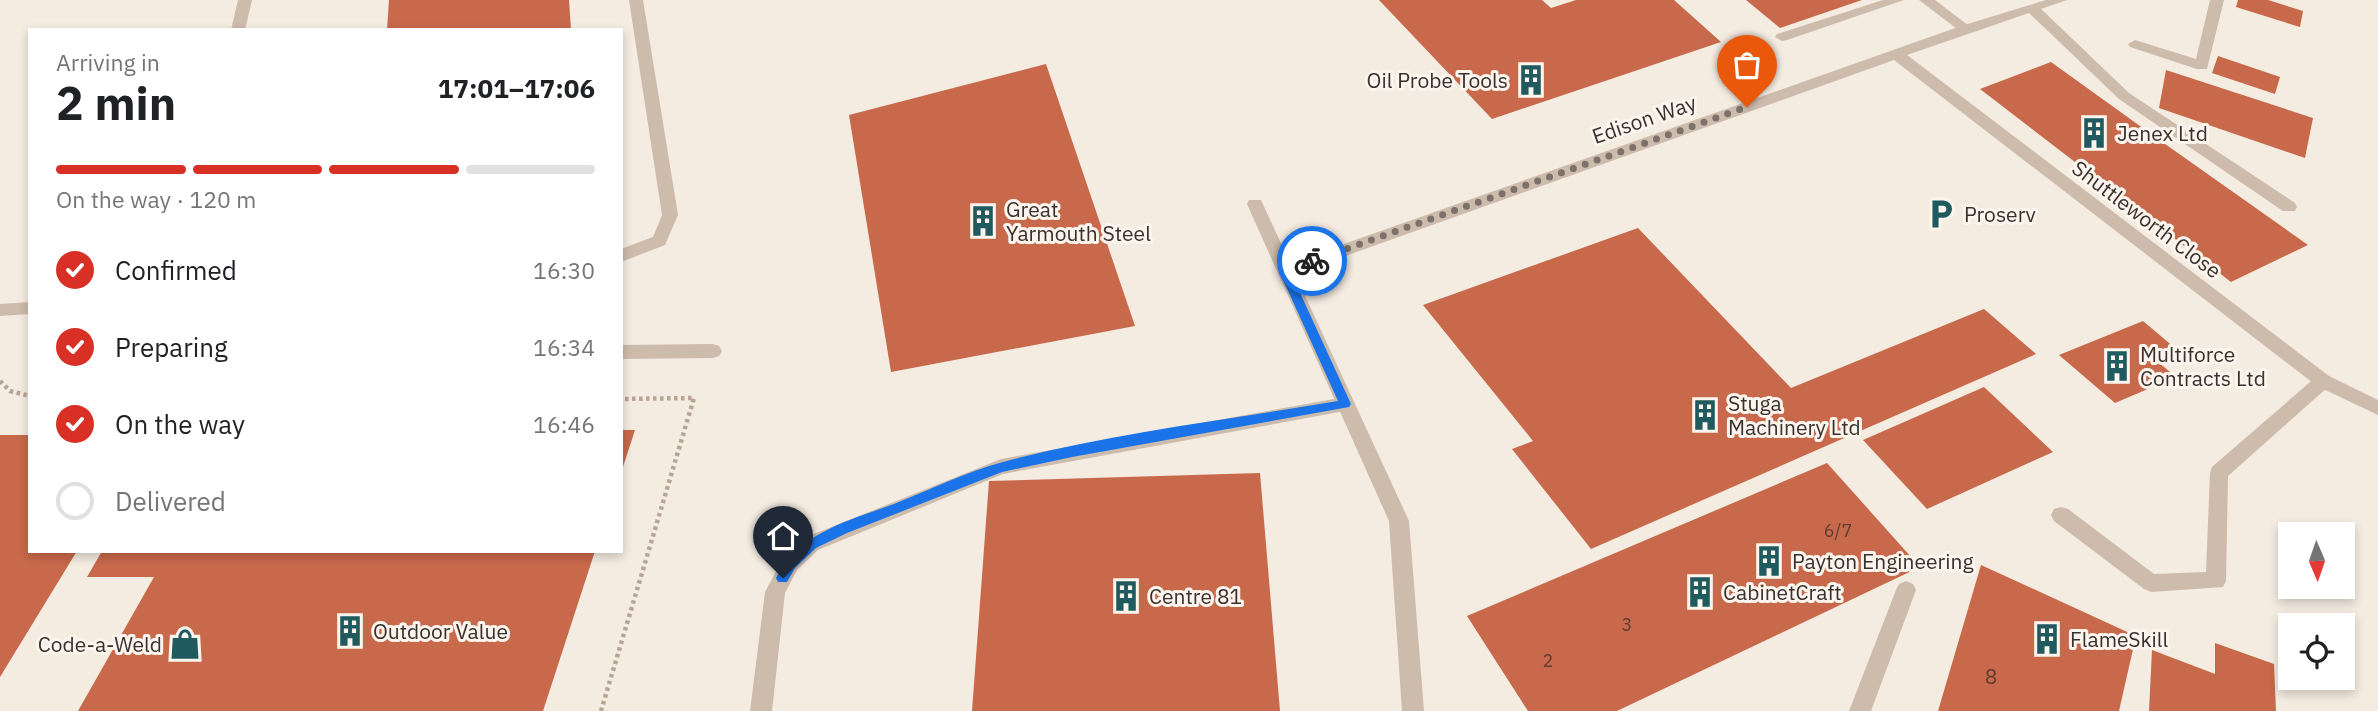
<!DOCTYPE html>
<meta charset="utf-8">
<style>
:root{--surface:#fff;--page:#f6f6f6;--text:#202124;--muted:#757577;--line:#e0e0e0;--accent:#d93025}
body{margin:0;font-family:"IBM Plex Sans",sans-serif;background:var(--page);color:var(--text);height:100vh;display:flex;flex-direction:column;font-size:26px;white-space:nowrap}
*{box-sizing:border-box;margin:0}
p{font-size:23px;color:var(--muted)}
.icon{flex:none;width:38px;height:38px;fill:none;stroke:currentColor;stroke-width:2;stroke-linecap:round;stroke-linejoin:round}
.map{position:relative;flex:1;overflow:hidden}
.panel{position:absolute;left:28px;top:28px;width:595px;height:525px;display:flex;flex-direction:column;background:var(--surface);border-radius:0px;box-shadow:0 4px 10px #0003}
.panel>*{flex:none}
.needle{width:46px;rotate:178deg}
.controls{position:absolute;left:2278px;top:522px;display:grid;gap:14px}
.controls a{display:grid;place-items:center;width:77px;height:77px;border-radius:0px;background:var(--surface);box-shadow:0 4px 10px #0003;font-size:35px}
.pin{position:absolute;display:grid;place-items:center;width:60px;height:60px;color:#fff;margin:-72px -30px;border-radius:50% 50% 50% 0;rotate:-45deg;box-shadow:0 0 7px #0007}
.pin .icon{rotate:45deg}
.courier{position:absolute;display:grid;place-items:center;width:70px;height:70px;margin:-35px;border:5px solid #1a73e8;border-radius:50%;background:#fff;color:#222;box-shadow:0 2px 9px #0007}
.headline em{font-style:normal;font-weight:700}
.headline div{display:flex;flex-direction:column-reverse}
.headline{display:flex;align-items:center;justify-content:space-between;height:119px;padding:0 28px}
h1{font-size:46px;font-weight:700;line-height:52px}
.bar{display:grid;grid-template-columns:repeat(4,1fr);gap:10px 7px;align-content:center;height:84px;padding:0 28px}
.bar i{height:9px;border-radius:5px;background:var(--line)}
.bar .selected{background:var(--accent)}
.bar p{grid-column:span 4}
ol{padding:0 28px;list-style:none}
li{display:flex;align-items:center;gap:21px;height:77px}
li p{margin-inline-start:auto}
li .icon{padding:7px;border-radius:50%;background:var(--accent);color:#fff;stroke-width:4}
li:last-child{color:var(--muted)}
li i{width:38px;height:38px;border:4px solid var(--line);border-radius:50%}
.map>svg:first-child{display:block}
</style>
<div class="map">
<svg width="2378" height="711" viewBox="0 0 2378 711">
<rect width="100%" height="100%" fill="#f4ebe1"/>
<path fill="#c8694b" d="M389,0H569L571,30H387Z
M1379,0H1542L1551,8L1576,0H1674L1721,42L1492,119Z
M1746,0H1862L1780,28Z
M2238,0H2268L2303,11L2300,27L2236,7Z
M2218,56L2280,77L2275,94L2212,73Z
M2051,62L2158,139L2308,245L2231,282L1980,89Z
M1046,64L1135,326L891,372L849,115Z
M2166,70L2313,118L2305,158L2159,108Z
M1638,228L1791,388L1984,309L2036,354L1591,549L1512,449L1533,441L1423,305Z
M2143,321L2175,348L2151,356L2176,377L2115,403L2059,355Z
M1984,387L2053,452L1927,509L1863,440Z
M621,430H635L622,470H621Z
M0,435H30V551H77L0,677Z
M1827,463L1920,567L1617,711H1528L1467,616Z
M1260,473L1280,711H972L989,481Z
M102,551H595L543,711H78L154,577H87Z
M1981,565L2136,636L2119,711H1938Z
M2215,643L2274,664L2276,711H2149L2152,650L2215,674Z"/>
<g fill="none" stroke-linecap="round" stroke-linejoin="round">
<path stroke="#b9a596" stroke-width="4.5" stroke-dasharray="3.5 3.5" stroke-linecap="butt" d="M0,381L10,391L30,396
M601,711L694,398L621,399"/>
<path fill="#cdbbac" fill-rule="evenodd" d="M238,0H252L245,30H231Z
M629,0H643L678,215L665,245L621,262V249L653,237L662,215Z
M1883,0H1904L1787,40L1782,41L1775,37L1777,34Z
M1919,0H1935L1973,29L1971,32H1961Z
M2210,0H2224L2207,69H2197L2130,47L2128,44L2135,40L2196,59Z
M2033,5L2038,6L2129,93L2295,203L2297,207L2295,211H2283L2119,99L2028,12L2026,9Z
M30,302V314L0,316V304Z
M713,344L719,346L722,351L719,356L713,358L621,359V345Z
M2323,374L2329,376L2332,381L2329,386L2228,476L2226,581L2223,587L2151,592L2144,589L2054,521L2051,515L2054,509L2061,507L2068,509L2154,574L2206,572L2210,473L2212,467L2317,376Z
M1345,397L1351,399L1354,404L1351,409L1345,411L1003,474L818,550L797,570L785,593L772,711H750L765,592L783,558L804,538L1001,459Z
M1906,581L1913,584L1916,590L1871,711H1849L1896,590L1899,584Z"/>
<path fill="#cdbbac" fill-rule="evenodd" d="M2046,0H2067L1907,55L2329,376L2378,400V415L2317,386L1894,60L1295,274L1409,521L1424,711H1402L1389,521L1247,204L1249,200H1261L1290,263L1961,26Z"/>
</g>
<path fill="#1a73e8" d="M1312,257L1318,261L1316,264L1291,273L1351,404L1349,407L1072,457L1002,472L847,533L816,548L795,568L787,582H778L776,578C798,533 850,520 894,504C929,490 966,472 1003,462C1112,433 1227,420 1338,401L1279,271Z"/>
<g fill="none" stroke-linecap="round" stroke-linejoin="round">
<path stroke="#7c716b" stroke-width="7" stroke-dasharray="0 12.6" d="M1312,261L1747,107"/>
</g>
<defs>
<symbol id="building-bare" viewBox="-9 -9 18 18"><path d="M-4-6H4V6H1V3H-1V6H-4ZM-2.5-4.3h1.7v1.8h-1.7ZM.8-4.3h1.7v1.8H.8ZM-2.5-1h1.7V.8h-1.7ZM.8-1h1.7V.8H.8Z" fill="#1f5a5e" stroke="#fbf5ee" stroke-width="2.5" paint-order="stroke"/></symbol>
<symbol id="parking-bare" viewBox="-9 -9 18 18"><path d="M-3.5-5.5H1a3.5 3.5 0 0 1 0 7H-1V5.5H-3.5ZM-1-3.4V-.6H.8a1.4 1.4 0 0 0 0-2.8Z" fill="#1f5a5e" stroke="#fbf5ee" stroke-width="2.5" paint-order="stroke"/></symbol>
<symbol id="shop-bare" viewBox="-9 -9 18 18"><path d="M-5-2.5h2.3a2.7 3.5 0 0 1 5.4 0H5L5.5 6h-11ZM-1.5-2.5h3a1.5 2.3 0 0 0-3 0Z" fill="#1f5a5e" stroke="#fbf5ee" stroke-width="2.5" paint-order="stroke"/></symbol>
</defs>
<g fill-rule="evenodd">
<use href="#building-bare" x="1509" y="58" width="44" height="44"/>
<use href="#building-bare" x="2072" y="111" width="44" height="44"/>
<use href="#parking-bare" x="1919" y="192" width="44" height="44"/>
<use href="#building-bare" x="961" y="199" width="44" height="44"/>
<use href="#building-bare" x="2095" y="344" width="44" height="44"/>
<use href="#building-bare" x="1683" y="393" width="44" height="44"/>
<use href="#building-bare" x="1747" y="539" width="44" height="44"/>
<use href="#building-bare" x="1678" y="570" width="44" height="44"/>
<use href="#building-bare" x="1104" y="574" width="44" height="44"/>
<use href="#building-bare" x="328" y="609" width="44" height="44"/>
<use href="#building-bare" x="2025" y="617" width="44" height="44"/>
<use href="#shop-bare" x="163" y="622" width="44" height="44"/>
</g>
<g text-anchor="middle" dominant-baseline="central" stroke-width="6" stroke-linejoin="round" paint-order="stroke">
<g font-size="18" fill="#5e3e33">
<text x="1838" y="530">6/7</text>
<text x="1627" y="624">3</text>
<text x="1548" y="660">2</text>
</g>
<g font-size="21" fill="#3b302b" stroke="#fbf5ee" text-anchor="start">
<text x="1508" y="80" text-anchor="end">Oil Probe Tools</text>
<text x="2117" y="133">Jenex Ltd</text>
<text x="1006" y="209">Great<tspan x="1006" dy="24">Yarmouth Steel</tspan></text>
<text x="1964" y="214">Proserv</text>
<text x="2140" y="354">Multiforce<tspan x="2140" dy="24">Contracts Ltd</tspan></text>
<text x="1728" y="403">Stuga<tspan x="1728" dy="24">Machinery Ltd</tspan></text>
<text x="1792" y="561">Payton Engineering</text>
<text x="1723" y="592">CabinetCraft</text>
<text x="1149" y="596">Centre 81</text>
<text x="373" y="631">Outdoor Value</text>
<text x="2070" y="639">FlameSkill</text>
<text x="162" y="644" text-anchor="end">Code-a-Weld</text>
</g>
<g font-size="21" fill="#3b302b" stroke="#fbf5ee">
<text transform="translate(1644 119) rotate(-19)">Edison Way</text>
<text transform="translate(2147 219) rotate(37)">Shuttleworth Close</text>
</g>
<g font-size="21" fill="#5e3e33">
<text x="1991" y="676">8</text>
</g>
</g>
</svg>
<div class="controls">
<a><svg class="needle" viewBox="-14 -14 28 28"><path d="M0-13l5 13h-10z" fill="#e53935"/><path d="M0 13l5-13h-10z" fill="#757577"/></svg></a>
<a><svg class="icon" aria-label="locate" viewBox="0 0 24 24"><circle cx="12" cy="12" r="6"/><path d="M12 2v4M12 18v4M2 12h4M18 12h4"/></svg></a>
</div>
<div class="pin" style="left:1747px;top:107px;background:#ea580c"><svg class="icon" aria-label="bag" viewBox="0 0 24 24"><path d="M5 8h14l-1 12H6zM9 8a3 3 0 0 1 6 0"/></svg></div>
<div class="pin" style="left:783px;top:578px;background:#1f2937"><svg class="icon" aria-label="home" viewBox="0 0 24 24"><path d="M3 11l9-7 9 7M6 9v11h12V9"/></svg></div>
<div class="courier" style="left:1312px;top:261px"><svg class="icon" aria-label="bike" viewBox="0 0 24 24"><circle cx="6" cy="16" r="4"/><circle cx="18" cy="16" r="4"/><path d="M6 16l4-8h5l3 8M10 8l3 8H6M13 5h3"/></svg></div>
<section class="panel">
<div class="headline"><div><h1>2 min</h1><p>Arriving in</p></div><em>17:01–17:06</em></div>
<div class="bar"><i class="selected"></i><i class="selected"></i><i class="selected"></i><i></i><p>On the way · 120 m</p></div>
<ol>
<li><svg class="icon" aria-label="check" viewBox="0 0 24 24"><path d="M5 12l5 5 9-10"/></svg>Confirmed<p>16:30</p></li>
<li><svg class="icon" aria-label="check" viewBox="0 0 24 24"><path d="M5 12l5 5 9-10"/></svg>Preparing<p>16:34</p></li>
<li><svg class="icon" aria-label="check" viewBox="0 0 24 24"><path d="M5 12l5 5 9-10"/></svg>On the way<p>16:46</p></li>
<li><i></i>Delivered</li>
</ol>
</section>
</div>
